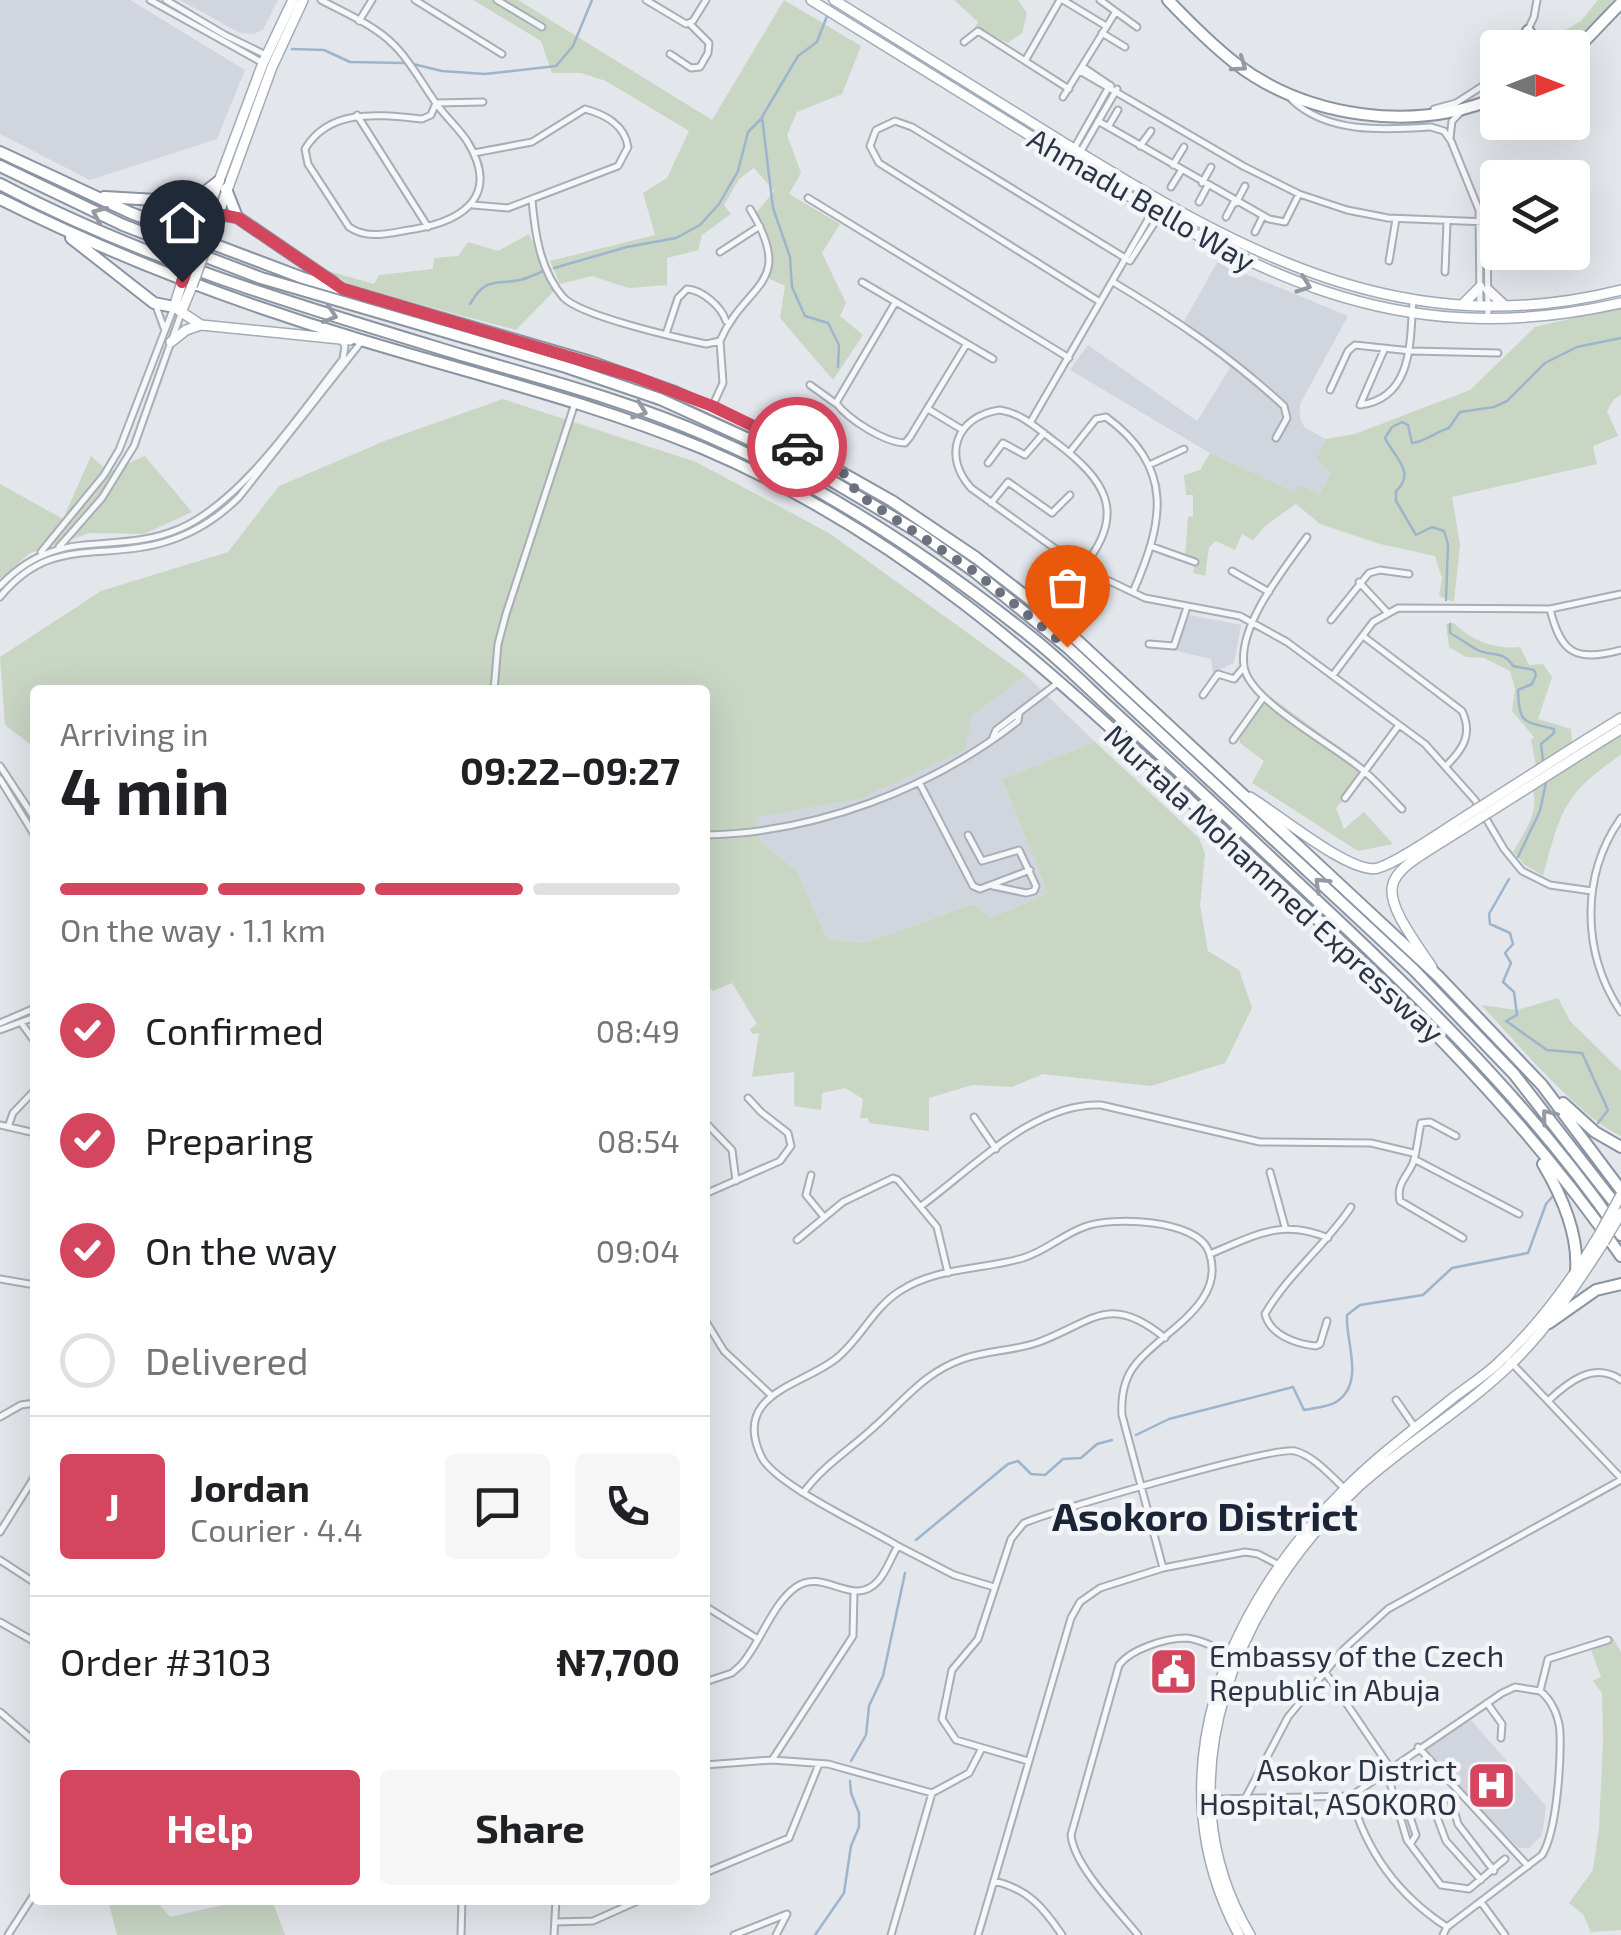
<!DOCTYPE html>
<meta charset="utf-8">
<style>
:root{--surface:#fff;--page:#f6f6f6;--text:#202124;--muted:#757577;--line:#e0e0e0;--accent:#d3465d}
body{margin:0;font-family:"Exo 2",sans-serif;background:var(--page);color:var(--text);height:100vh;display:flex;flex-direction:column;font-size:38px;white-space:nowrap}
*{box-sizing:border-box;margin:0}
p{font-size:32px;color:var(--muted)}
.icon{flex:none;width:55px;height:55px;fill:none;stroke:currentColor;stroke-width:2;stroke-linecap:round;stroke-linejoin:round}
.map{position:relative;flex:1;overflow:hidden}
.drawer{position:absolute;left:30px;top:685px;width:680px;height:1220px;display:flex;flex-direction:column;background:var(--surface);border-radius:10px;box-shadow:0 10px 40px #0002}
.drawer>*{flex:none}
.needle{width:65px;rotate:90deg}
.buttons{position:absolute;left:1480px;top:30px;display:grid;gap:20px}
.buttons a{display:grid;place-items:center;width:110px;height:110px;border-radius:10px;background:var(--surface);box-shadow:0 10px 40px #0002;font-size:50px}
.pin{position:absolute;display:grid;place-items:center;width:85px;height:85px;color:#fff;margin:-102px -42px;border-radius:50% 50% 50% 0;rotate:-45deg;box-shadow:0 0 10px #0007}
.pin .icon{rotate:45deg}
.courier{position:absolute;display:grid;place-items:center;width:100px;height:100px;margin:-50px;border:8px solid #d3465d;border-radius:50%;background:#fff;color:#222;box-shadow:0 2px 12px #0007}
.head em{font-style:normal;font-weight:700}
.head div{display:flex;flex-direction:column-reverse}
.head{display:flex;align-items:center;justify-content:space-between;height:170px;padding:0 30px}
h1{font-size:65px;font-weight:700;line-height:75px}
.bar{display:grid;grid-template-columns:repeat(4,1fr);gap:15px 10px;align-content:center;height:120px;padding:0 30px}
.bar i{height:12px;border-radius:8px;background:var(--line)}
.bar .active{background:var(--accent)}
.bar p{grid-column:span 4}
.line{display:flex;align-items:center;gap:25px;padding:0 30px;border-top:2px solid var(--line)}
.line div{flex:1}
.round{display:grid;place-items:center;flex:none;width:105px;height:105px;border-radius:10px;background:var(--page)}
ol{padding:0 30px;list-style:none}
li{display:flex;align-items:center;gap:30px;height:110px}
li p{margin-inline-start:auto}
li .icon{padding:10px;border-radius:50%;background:var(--accent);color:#fff;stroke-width:4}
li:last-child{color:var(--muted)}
li i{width:55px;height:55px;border:5px solid var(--line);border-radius:50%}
.cta{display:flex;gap:20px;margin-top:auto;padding:20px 30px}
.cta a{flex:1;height:115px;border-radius:10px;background:var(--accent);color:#fff;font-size:40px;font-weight:700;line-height:115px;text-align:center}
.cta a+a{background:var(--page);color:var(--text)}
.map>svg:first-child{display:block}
</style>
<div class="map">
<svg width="1621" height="1935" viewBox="0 0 1621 1935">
<rect width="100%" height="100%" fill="#e3e6eb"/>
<path fill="#d1d5dd" d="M0,0H130L245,70L217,139L90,180L0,134Z
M180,0H278L263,30L253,34L240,33Z
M1217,262L1348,316L1300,404V419L1305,428L1326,439L1318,459L1331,473L1319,495L1295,492L1210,453L1070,370L1088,345L1197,421L1230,368L1213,351L1180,329Z
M1190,615L1241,625L1234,663L1213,673L1211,659L1173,650Z
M1026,675L1095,742L1002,779L1048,893L991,918L972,904L864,943L827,939L797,871L761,842L755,818L860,799L964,750L972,716Z
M1471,1720L1546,1806L1542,1835L1529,1848H1519L1483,1814L1424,1748Z"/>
<path fill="#c9d6c4" d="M473,0H518L712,120L784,0L861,46L842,94L797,112L787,135L801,173L789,194L840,224L822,253L846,303L840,316L863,335L833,380L780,318L785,286L768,278C774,252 768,236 756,213L774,191L754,168L739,179L724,205L731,214L702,235L698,250L667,258V285L629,288L592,276L560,284L550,261L655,235L643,193L667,178L689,131L606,81L581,73H552L541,41Z
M954,0H1018L1027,13L1022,33L1008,43L975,27L978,22Z
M1598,0H1613C1592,28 1583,47 1546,47L1543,43L1581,21Z
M529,234L554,291L516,330L349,285L325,270L374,284L379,275L433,269L434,258L458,256L468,242L498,251Z
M1621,307V395L1614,399L1607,411L1618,436L1593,446L1597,464L1452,497L1460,545L1454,602L1439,596L1442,578L1435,556L1380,544L1320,524L1296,504L1266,525L1253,540L1242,534L1235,550L1216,541L1209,547L1205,576L1193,573L1194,564L1185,558L1188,517L1193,516V495H1186L1184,475L1200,470L1210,453L1295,492L1299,485L1319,495L1331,473L1317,459L1326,439L1355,434L1470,390L1535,327Z
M503,399L696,462L829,533L1026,675L972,716L965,750L860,799L755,818L761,842L797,871L827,939L864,943L973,904L991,918L1048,893L1002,779L1095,742L1199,838L1205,854L1200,905L1208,951L1239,970L1252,1008L1225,1063L1151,1086L1043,1074L1012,1087L972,1085L929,1098V1131L869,1123L868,1118H860L863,1099L845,1088L822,1093L821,1110L794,1106V1072L752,1077L759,1033L752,1034L750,1029L757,1024L732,983L713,991L705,983V690H35V748L5,725L0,657L101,591L228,552L279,486L387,440Z
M91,456L109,472L145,456L192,512L144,534L90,533L30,553L0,579V484L63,519Z
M1454,623C1469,640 1497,650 1520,647L1529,665L1543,664L1552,677L1538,719L1571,729L1572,743L1536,766L1531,740L1534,737L1512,711L1515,689L1510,671L1484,658L1466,657L1449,647L1446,624Z
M1267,694L1370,770L1336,808L1344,829L1364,812L1393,844L1358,851L1252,783L1264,761L1240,743L1239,735Z
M1621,734V755C1563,794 1561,811 1543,876L1525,865L1513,852C1524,833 1539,813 1533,790Z
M1558,998L1570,1021L1621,1071V1136C1577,1116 1517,1042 1481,1005L1517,1010Z
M1613,1638L1621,1652V1930L1591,1932L1583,1914L1569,1903L1593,1870L1599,1829L1603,1740L1602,1693L1593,1681L1601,1677L1588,1642Z
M108,1900H155L170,1917L227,1904L228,1900H272L285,1935H117Z"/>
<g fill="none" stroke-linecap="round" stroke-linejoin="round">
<path stroke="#9db5cc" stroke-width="2.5" d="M827,16L817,42L798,56L762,117L773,208L790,257L792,287L805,316L828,323L839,345L838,367
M292,49L324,50L350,62L404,63
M413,64L442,71L485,74L556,66L573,46L592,0
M554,268L627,247L676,238L700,225L719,204L738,171L748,132L761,119
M470,304C486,277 493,285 520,280C528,278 536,274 544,271
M1446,600L1448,544L1444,531L1432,527L1416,535L1396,501V491C1417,472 1393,456 1385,438L1392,427L1402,422L1408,425L1412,443C1427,441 1435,432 1449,428L1460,412L1494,407L1507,401L1545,363L1577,347L1621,338
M1450,624V633C1459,638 1466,643 1474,648C1489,658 1503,649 1513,666L1534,670L1536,675L1532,684L1518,690C1519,725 1524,721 1554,729V733L1541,744L1543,761
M1518,857L1540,811L1546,782
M1509,879L1489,914L1490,924L1510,933L1513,944L1505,953L1511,963L1503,982L1514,992L1517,1015L1506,1021L1547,1050L1582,1053L1608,1110L1598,1123
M1136,1435L1169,1419L1293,1387L1304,1410C1313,1408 1329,1407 1336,1402C1366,1383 1345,1341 1347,1315L1360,1305L1423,1295L1452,1268L1528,1253L1546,1204L1553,1196
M916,1540L1008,1464L1018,1461L1031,1474L1045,1475L1063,1459L1081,1458L1097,1444L1112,1440
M851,1761L866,1735L869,1706L883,1676L905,1573
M815,1935L844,1893L851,1846L859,1827V1813L851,1793L850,1781"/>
<defs>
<path id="minor" d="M150,0L261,62
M166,0L225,35L268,56
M321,0C345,13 374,25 393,44C411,61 423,86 438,106C447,118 459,129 467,141C500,194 466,220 415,229C393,232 369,241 349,227L308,164L305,149C330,107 381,115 422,119L431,115L436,103L483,102
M415,0L502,54
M497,0L542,27
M646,0L686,24L693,21L706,0
M1063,0L1106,26
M1100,0L1137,27
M359,21L372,0
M1102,33L1125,47
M964,42L978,31L1069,89
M1519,48L1534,17L1537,0
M670,54L691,68L700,67L708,53L709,43L690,24
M1025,61L1060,0
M1083,67L1111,86
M1080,71L1243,166L1299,194L1347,210L1388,218L1487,222
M1063,97L1115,13
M1292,100C1328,134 1385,130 1431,127L1444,131L1451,141L1479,210L1480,306
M1434,109L1456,103L1498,76
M357,115L428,227
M1098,121L1269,219L1285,222L1299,194
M1108,127L1118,110
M1450,138L1452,121L1460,113
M1140,146L1151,131
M1068,159L1110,85
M1074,163L1117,89
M1173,165L1184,147
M1202,183L1211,167
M1171,187L1181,171
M808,198L1069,358
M532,200C535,234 540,270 563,297C580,316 678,338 706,344L720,341C745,282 797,286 750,209
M1199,202L1207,187
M1236,203L1245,186
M473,205L508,208L618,166L628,147C625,125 604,114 585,109L532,142L474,153
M1479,210L1487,222L1488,317
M1226,217L1234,202
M1255,232L1263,216
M720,252L760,226
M1130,261L1166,205
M1389,261L1396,219
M1445,272L1447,222
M862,282L993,359
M1113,282C1175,319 1231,357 1284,406L1287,418L1276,438
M1100,302L879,163L870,146L876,130L895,121L912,127L1130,261
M895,303L836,403C849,420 884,442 905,443L910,437L966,345
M156,306L164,328
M666,334L678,298L687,289C702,290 721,306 726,321
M1384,350L1360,405C1413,398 1410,342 1413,300
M810,385L835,403
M1330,390L1348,351L1355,345L1411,351L1498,353
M712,407L723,383L720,341
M928,409L961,429
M1000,410C1021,413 1037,428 1054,441C1105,479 1129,513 1082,568L971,488C942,456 956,416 1000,410Z
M1030,423L1154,209
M1069,453L1096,419L1106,417C1176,468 1163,523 1133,592
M988,463L1003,443L1025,455L1044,433
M1149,465L1184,449
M991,503L1008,482L1052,513L1070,495
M1307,537C1284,569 1238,625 1244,666C1248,701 1336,746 1364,771C1377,782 1389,796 1402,809
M59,547L102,498L134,446L182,311
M1153,547L1195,562
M41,552L104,475L119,450L174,307
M1082,568L1145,598L1240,616L1287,642L1425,744L1475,800L1504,849L1522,871L1550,885L1592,891
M1232,571L1269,592
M1359,582L1387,612
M0,586C58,524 113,557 179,529C242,502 301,413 343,359L345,346L341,340
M0,597C49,537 95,560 158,544C189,536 217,519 239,497L362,341
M1550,609C1561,654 1576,662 1621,650
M1331,620L1369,573L1380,570L1409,574
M1363,636L1462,711C1473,734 1463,749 1447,765
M1149,644L1174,646L1187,607
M1333,675L1373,622L1398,608L1550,609L1621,594
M494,690L498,644L506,614L575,403
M1203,695L1218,674L1234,679L1244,667
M993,737L996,730L1059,682
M1233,740L1263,698
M0,766L35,819
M0,779L35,836
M919,782L973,886L980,889L1030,870
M1345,798L1399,725
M1621,818C1580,876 1582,954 1621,1012
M705,835C816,833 931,789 1018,721L1019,714
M968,835L982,861L1019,850L1036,886L1034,891L1026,893L993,886
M0,1023L35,1008
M22,1024L35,1042
M0,1030L35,1017
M974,1117L996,1149
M705,1122L732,1150L736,1181
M0,1125L35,1133
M8,1127L13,1113L35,1090
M1456,1136L1430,1122L1421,1123C1418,1136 1417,1152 1413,1163C1407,1177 1396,1184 1400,1201L1463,1238
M1414,1159L1519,1214
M1270,1172L1285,1227
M811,1175L806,1195L824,1217
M705,1194L780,1161L791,1146L788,1133L761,1112L748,1098
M921,1206C972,1169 1034,1102 1101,1105L1260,1142L1371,1143L1413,1153
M797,1240L843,1202L893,1178L898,1180L937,1227L948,1273
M1210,1254C1254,1236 1281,1218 1328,1238
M0,1279L35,1285
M705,1320L724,1351L771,1395
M1327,1321L1320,1344L1316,1346C1296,1344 1270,1335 1265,1314C1288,1274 1325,1246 1351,1207
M1505,1356L1621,1478
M1396,1400L1414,1426
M1548,1401C1568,1382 1594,1361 1621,1380
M0,1417L21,1405L35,1403
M804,1492C823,1466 849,1450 872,1429C903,1402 923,1373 963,1359C988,1350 1015,1351 1039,1342C1093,1322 1109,1292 1165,1338
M0,1532L35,1476
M898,1546C869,1528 773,1484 761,1456C731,1392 806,1385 838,1357C861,1338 874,1307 900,1291C936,1267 983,1270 1023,1258C1046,1251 1062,1235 1084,1227C1111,1216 1198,1219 1209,1252C1228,1304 1159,1333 1135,1365C1124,1379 1121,1398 1122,1415L1163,1568
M0,1560L35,1583
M705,1606L758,1639
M0,1622L35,1642
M1325,1672L1391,1769
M705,1682L732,1673L741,1665C761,1642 772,1604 796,1587C824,1567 853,1609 878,1581C887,1571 891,1557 898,1546L954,1575L994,1587
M1540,1691L1548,1659L1608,1640
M1487,1703L1502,1724L1501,1738
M0,1712L35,1742
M1418,1747L1528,1866
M772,1760L853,1636L854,1592
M1028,1761L956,1740L942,1719L952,1670L978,1639L1011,1539L1024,1523C1055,1510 1274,1446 1295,1451C1314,1456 1331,1476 1345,1489
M705,1765L772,1760L828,1764L932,1793L969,1773L982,1748
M1390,1783L1407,1840L1441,1885L1469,1889L1505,1859
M1351,1796C1366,1851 1399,1896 1447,1927
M1246,1797L1288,1717L1344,1649L1388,1609L1621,1480
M1214,1799L1351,1796L1502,1693L1515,1687L1540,1691C1552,1700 1559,1717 1560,1732C1561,1762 1557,1831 1542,1855L1447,1927L1443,1935
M1451,1800L1458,1824L1494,1871
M1409,1814L1416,1835L1411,1843
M1400,1816L1434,1809L1446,1841L1481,1880
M705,1873L789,1838L819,1764
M994,1881C1028,1889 1043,1907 1062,1935
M1481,1902L1505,1935
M555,1922L593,1921L640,1900
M8,1935L35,1893
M461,1935L462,1900
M554,1935L556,1900
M734,1935L787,1914L776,1935
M891,1935L932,1793
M978,1935L1071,1618L1080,1602L1100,1588L1163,1568L1245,1552L1258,1554L1281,1566
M1138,1935C1118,1910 1074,1866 1071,1835L1119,1665C1131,1649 1166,1638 1186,1638C1201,1639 1218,1649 1232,1655"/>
<path id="major" d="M811,0C894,51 976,102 1058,153C1246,269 1391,355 1621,303
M834,0C912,48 989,96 1066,144C1244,254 1404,344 1621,290
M198,237L263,63L293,0
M210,237L272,67L303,0
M182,282L174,307L201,325L350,340
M1488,290L1503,304
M1464,303L1480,287
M182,310L192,286
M171,342L186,330L201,325
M1587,739L1621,718
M1592,747L1621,729
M1250,797C1277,813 1352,876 1378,868C1399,862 1445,829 1466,816
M1432,967C1366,873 1383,880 1472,823
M1239,1935C1154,1777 1225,1608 1344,1490C1377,1456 1417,1427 1454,1397C1468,1386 1483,1377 1496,1365C1538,1327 1570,1283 1599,1235
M1250,1935C1158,1780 1238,1599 1359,1486C1408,1442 1466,1408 1513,1362C1550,1326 1576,1285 1604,1242"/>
<path id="highway" d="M1168,0C1189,22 1211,44 1235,63C1307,118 1414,133 1498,97
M1528,31L1542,48
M1572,54L1621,3
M0,152L131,213L303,278L591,362L675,392L800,449L892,501L975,557L1050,615L1438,976L1542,1085L1621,1190
M0,166L123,225L261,278L566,367L660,399L803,464L918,532L975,572L1067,647L1414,970L1514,1074L1620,1210
M0,184C148,262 306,308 465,356C547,380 632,402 710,437C826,487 931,557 1030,636C1058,658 1084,684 1111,709C1162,756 1213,803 1264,851C1392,971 1521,1089 1621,1235
M226,189L237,217
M104,197L192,202L214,220L224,215L237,217L334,283
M0,199C116,257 237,303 361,340C476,375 591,402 702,448C922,541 1070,691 1242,849C1378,974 1516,1103 1621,1256
M192,202L219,181
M71,238L154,303L174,307
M1563,1103L1595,1132L1621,1147
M1543,1164C1562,1196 1579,1234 1576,1272
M1549,1323L1596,1290L1621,1284"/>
</defs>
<use href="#minor" stroke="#a8adb6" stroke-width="9"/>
<use href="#major" stroke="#a2abb8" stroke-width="12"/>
<use href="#highway" stroke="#8a94a3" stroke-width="14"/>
<use href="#minor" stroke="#f6f7f9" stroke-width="5"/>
<use href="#major" stroke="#fff" stroke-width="9"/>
<use href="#highway" stroke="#fff" stroke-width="10"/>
<defs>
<path id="major-bridge" d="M182,282L198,237
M192,286L210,237
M1466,816L1587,739
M1472,823L1592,747
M1599,1235L1621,1195
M1604,1242L1621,1213"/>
</defs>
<use href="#major-bridge" stroke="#a2abb8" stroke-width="12" stroke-linecap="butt"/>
<use href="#major-bridge" stroke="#fff" stroke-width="9"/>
</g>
<defs><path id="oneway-chevron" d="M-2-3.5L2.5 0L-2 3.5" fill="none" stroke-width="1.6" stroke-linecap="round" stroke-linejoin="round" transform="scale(2.5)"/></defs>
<g stroke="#949aa2">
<use href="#oneway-chevron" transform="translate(1240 65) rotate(35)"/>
<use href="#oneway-chevron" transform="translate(99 214) rotate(-156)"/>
<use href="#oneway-chevron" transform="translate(1304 285) rotate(20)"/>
<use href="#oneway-chevron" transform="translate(330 315) rotate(17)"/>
<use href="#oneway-chevron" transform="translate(640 411) rotate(20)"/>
<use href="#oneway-chevron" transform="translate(1321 884) rotate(-136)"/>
<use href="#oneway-chevron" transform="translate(1548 1116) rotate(-129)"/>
</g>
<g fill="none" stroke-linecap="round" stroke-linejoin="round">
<path stroke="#6b727e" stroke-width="10" stroke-dasharray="0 18" d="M797,447L842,471L859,495L975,572L1067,647"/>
<path stroke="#d3465d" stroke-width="12" d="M182,282L207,212L214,220L224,215L238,218L343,289L633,376L712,406L797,447"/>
</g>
<defs>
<symbol id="civic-square" viewBox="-11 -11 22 22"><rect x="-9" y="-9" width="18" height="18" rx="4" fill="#d3465d" stroke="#f3f5f8"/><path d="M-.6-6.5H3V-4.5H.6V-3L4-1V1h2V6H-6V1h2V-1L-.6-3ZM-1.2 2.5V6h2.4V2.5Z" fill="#fff"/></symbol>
<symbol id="hospital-square" viewBox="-11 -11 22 22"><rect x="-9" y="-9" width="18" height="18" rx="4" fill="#d3465d" stroke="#f3f5f8"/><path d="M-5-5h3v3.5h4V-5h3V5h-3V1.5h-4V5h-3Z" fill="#fff"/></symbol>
</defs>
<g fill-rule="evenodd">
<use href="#civic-square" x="1146" y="1644" width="55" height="55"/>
<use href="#hospital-square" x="1464" y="1758" width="55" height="55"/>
</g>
<g text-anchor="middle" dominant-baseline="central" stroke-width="9" stroke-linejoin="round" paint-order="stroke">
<g font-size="30" fill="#2a3444" stroke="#f3f5f8">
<text transform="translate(1142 199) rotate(30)">Ahmadu Bello Way</text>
<text transform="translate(1275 883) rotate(43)">Murtala Mohammed Expressway</text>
</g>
<g font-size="30" fill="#2a3444" stroke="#f3f5f8" text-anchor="start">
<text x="1209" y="1655">Embassy of the Czech<tspan x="1209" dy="34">Republic in Abuja</tspan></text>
<text x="1457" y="1769" text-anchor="end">Asokor District<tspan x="1457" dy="34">Hospital, ASOKORO</tspan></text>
</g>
<g font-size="40" font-weight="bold" fill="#1c2535" stroke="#f3f5f8">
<text x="1205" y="1515">Asokoro District</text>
</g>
</g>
</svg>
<div class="buttons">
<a><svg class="needle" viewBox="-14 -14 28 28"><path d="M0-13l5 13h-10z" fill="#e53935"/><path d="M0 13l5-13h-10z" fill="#757577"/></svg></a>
<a><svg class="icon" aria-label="layers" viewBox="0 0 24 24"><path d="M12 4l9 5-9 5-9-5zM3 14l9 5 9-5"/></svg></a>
</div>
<div class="pin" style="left:1067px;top:647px;background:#ea580c"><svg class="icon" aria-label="bag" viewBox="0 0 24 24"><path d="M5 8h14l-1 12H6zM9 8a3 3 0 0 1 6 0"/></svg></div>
<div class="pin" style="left:182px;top:282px;background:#1f2937"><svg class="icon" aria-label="home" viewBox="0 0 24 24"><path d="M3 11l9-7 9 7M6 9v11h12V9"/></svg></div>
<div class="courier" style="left:797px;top:447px"><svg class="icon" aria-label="car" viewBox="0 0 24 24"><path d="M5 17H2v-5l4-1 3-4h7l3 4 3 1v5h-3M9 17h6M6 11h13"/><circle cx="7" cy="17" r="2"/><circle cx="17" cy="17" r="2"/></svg></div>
<section class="drawer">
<div class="head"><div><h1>4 min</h1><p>Arriving in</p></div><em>09:22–09:27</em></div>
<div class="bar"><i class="active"></i><i class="active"></i><i class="active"></i><i></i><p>On the way · 1.1 km</p></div>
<ol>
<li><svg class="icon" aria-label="check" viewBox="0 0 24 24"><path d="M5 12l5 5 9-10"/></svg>Confirmed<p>08:49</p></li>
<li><svg class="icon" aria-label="check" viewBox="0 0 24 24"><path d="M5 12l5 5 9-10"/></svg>Preparing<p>08:54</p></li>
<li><svg class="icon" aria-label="check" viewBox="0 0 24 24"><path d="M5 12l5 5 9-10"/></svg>On the way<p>09:04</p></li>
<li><i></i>Delivered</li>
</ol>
<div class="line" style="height:180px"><b class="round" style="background:var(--accent);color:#fff">J</b><div><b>Jordan</b><p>Courier · 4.4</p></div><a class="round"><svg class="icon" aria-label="chat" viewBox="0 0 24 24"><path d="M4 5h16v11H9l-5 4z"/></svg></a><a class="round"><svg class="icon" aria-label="phone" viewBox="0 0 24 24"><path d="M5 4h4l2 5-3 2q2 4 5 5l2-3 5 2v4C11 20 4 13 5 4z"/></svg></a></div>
<div class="line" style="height:130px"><div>Order #3103</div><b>₦7,700</b></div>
<div class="cta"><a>Help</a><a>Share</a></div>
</section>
</div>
